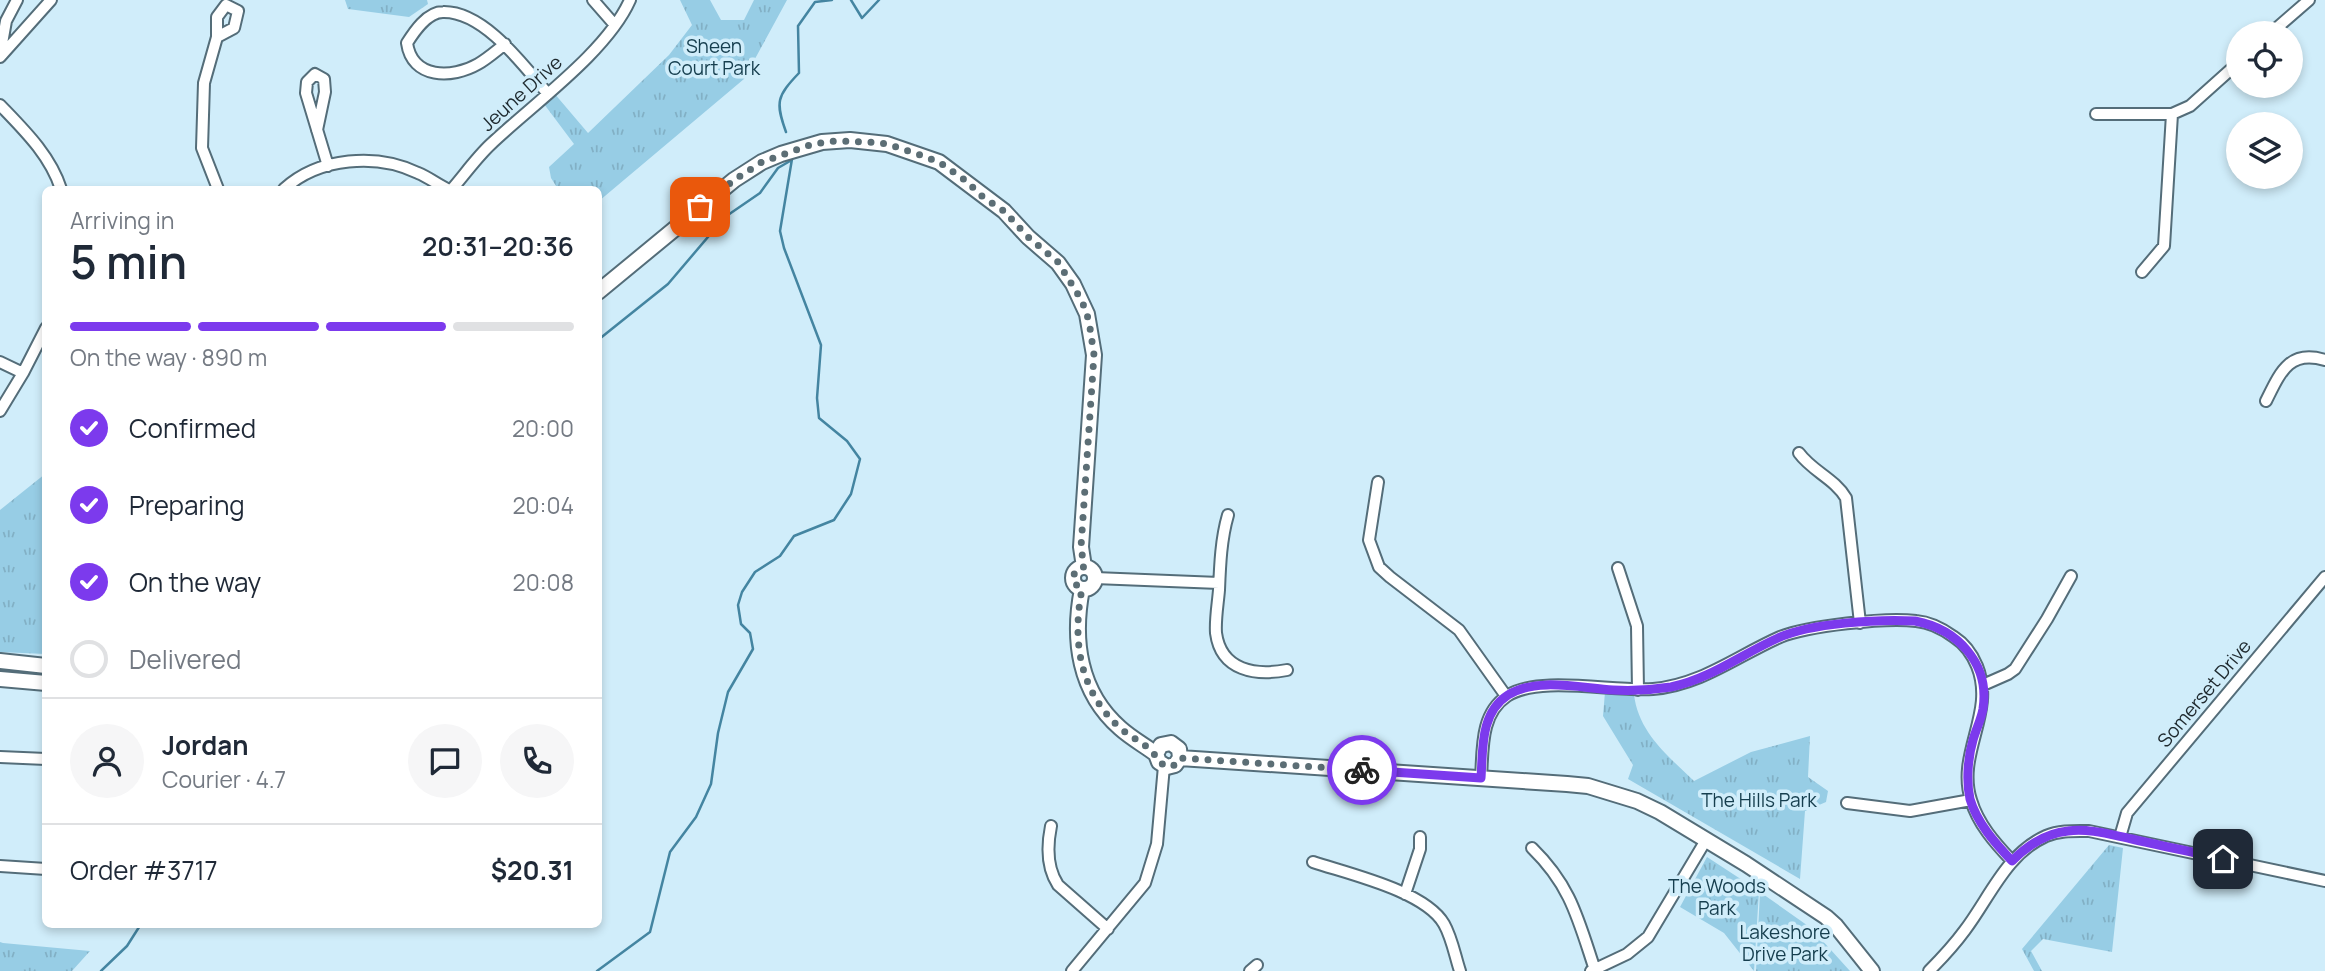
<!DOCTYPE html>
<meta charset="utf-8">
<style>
:root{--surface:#fff;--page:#f6f6f7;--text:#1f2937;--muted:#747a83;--line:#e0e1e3;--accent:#7c3aed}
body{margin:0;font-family:Manrope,sans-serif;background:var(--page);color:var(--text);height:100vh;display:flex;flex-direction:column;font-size:26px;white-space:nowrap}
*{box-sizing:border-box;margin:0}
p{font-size:23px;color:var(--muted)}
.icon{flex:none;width:38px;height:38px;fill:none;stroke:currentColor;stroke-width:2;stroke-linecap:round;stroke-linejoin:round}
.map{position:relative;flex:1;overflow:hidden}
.drawer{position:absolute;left:42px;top:186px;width:560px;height:742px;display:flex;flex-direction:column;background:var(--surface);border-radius:10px;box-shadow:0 4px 10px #0003}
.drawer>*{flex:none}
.fabs{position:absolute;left:2226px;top:21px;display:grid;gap:14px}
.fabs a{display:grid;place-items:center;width:77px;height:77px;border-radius:50%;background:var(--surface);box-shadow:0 4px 10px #0003;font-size:35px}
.pin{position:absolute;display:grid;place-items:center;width:60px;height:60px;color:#fff;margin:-30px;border-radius:14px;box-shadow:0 4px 10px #0006}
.courier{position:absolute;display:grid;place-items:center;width:70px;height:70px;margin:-35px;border:5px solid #7c3aed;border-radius:50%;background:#fff;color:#222;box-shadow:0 2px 9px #0007}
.overview em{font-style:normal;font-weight:600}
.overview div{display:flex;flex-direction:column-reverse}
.overview{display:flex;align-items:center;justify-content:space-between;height:119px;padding:0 28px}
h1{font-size:46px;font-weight:600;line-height:52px}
.bar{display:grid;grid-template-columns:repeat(4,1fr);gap:10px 7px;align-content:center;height:84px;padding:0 28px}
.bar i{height:9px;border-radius:5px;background:var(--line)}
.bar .current{background:var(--accent)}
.bar p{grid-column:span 4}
.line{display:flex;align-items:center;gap:18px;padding:0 28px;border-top:2px solid var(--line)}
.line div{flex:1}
.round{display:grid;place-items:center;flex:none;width:74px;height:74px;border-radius:37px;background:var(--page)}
ol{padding:0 28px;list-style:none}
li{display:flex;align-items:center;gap:21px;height:77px}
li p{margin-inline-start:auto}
li .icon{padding:7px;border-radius:50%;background:var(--accent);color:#fff;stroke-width:4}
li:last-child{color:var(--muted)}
li i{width:38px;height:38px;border:4px solid var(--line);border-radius:50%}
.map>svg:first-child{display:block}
</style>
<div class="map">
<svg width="2325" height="971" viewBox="0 0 2325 971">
<defs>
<pattern id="park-tufts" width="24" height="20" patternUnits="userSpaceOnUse" patternTransform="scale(1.75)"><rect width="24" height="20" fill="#97cde5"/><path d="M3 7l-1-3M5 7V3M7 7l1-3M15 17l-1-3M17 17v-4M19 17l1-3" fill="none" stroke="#82b0c5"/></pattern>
</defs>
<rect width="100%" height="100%" fill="#d0edfa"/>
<path fill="url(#park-tufts)" d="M345,0H427L428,4L409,17L348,9Z
M680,0H710L721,20H744L754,0H787L744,79L599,201L598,189H558L551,178L549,167L574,144L544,104L554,93L588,133L669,55L692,25Z
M45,474V654L0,652V510Z
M1605,692L1634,694C1638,732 1668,756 1694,781L1751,752L1810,736L1808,777L1828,791L1826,802L1805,811L1800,879L1628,779L1633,765L1603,716Z
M2109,845L2123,848L2112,952L2043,939L2031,951L2042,971H2034L2022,949Z
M1707,857L1759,891L1754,971L1724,933L1680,907Z
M1760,892L1811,928L1850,971H1756Z
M0,942L3,943L90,951L72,971H0Z"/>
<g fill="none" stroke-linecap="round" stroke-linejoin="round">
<path stroke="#4485a1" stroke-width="2.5" d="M851,0L862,18L879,0
M786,132C775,102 777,96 799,73L798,26L815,2L832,0
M598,340L668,284L725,217L760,193L778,168L790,161
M101,971L127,946L141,924
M597,971L650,932L670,852L696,817L711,784L718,733L728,692L753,649L750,633L741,624L738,605L742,592L755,572L780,556L794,536L834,520L851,494L860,459L847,441L819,418L817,398L821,345L784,248L780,231L792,159"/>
<defs>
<path id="street" d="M593,0L614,24
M2271,33L2309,0
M217,37L234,28L238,11L226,5L217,17V37L204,83L202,148L218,189
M505,44C496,51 487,59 478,64C452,79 412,79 407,43C414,32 427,12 443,12C484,11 524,66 548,94
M0,55L6,21L17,0
M0,57L51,0
M0,105C24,130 50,155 61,189
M2096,114H2172L2190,106L2238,63
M317,130L325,92L324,79L315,74L307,82L306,93L328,166
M284,189C319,157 377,153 418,173C428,177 437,184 447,189
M452,189C465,174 477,157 491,144C533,104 607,52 630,0
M2142,272L2164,246L2172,114
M0,362L23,373
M2266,401C2280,373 2289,349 2325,360
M0,411L23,373L46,328
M1799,453C1812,471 1835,479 1846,498L1860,623
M1378,482L1369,540L1379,567L1390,577L1459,630L1506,696
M1228,515C1221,539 1220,565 1219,590C1218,603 1215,619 1216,633C1221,671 1256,676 1287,670
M1618,568L1637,626L1638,690
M1095,578L1219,583
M1983,685L2008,674L2015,669L2047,619L2071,576
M0,757L46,759
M1481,778C1483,749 1480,714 1507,696C1539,675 1613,692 1653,689C1701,685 1737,656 1780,637C1807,626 1886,617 1916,621C1929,622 1943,629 1954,637C1965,644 1972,654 1977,666C1996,713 1956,753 1971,800C1978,824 1995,843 2012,861
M1847,803L1910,811L1971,800
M1051,826C1047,846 1046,867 1058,885L1108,929
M2120,837L2127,813L2325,577
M1532,848C1571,886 1578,919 1595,970
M1313,862C1349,874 1425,891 1444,924C1452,938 1455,956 1460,971
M0,866L46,869
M1405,894L1420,849V837
M1072,971L1145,883L1157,844L1164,766
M1250,971L1257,965
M1591,971L1627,954L1648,937L1706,840
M1929,971C1942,958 1954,945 1965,930C1990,897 2006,854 2046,836C2060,830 2075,831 2089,831L2325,881"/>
<path id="secondary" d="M598,292L734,180L762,162L781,154L822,142L850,140L887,144L939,162L1004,211L1028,237L1058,263L1073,284L1087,314L1094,355L1081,547L1084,567
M1073 578a11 11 0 1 1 22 0a11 11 0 1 1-22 0Z
M1082,589C1072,640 1079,692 1120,728C1131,738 1144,745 1156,754
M0,661L46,666
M0,679L46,683
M1156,754L1161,745L1171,743L1179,749L1180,758
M1156,754L1159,762L1167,767L1175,765L1180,758
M1180,758L1567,784L1588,786L1637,801L1660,812L1746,864L1826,917L1836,926L1872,971"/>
</defs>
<use href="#street" stroke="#546d79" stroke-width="14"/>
<use href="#secondary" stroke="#546d79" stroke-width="18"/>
<use href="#street" stroke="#fff" stroke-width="10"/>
<use href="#secondary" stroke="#fff" stroke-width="14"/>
</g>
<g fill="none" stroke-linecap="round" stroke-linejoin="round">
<path stroke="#5c6e75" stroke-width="7" stroke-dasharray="0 12.6" d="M700,207L734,180L762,162L813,144L835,141L869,142L887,144L920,155L939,162L965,180L983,197L1004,211L1028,237L1058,262L1082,301L1089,321L1094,355L1081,547L1084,567L1078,568L1073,576L1074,583L1082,589C1072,640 1079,691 1120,728C1135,741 1150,744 1159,762L1167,767L1175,765L1180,758L1362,770"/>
<path stroke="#7c3aed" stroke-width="9" d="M1362,770L1481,778C1483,749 1480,713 1508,695C1537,677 1580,688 1613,690C1632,691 1652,690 1671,687C1710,679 1742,654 1778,638C1811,623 1878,619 1915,621C1957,629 1990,663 1983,709C1981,720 1976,729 1973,740C1968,757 1966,781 1970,799C1977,823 1995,843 2012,861C2027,846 2046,833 2068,831C2089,828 2112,835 2132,839C2162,846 2193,852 2223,859"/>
</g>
<g text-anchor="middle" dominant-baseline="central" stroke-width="7" stroke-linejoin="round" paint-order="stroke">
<g font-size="19" fill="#163e4e" stroke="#d0edfa">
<text x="714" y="46">Sheen<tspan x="714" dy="22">Court Park</tspan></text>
<text x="1759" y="800">The Hills Park</text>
<text x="1717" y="886">The Woods<tspan x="1717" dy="22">Park</tspan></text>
<text x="1785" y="932">Lakeshore<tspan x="1785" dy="22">Drive Park</tspan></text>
</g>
<g font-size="19" fill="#1e292e" stroke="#d0edfa">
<text transform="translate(521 93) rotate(-42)">Jeune Drive</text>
<text transform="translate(2204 693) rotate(-50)">Somerset Drive</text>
</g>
</g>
</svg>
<div class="fabs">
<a><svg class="icon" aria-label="locate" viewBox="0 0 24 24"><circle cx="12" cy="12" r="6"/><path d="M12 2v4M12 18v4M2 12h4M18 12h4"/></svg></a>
<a><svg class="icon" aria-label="layers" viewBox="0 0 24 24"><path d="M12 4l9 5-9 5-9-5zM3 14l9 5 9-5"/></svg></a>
</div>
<div class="pin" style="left:700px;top:207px;background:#ea580c"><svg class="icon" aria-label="bag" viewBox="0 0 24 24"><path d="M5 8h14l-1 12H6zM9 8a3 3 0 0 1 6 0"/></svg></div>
<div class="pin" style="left:2223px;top:859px;background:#1f2937"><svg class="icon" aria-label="home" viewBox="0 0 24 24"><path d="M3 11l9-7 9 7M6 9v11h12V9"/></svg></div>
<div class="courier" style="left:1362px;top:770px"><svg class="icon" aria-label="bike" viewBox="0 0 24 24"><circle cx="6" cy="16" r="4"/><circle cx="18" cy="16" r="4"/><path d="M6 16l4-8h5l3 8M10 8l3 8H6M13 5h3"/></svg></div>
<section class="drawer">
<div class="overview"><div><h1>5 min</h1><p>Arriving in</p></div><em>20:31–20:36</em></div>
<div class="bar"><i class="current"></i><i class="current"></i><i class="current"></i><i></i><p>On the way · 890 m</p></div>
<ol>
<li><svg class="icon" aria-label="check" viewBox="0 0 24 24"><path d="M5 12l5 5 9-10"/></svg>Confirmed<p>20:00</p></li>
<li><svg class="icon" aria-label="check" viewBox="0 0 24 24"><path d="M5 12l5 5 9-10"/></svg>Preparing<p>20:04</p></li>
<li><svg class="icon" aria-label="check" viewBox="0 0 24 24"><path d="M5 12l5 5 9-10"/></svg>On the way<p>20:08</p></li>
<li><i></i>Delivered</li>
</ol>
<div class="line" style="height:126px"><a class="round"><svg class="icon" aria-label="person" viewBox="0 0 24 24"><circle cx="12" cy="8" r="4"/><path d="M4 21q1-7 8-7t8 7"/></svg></a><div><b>Jordan</b><p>Courier · 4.7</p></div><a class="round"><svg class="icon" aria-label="chat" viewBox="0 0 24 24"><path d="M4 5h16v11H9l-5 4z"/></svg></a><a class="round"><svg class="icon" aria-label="phone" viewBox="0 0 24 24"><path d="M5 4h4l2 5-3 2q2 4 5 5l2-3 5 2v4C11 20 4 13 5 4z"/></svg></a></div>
<div class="line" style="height:91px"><div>Order #3717</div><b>$20.31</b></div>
</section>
</div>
